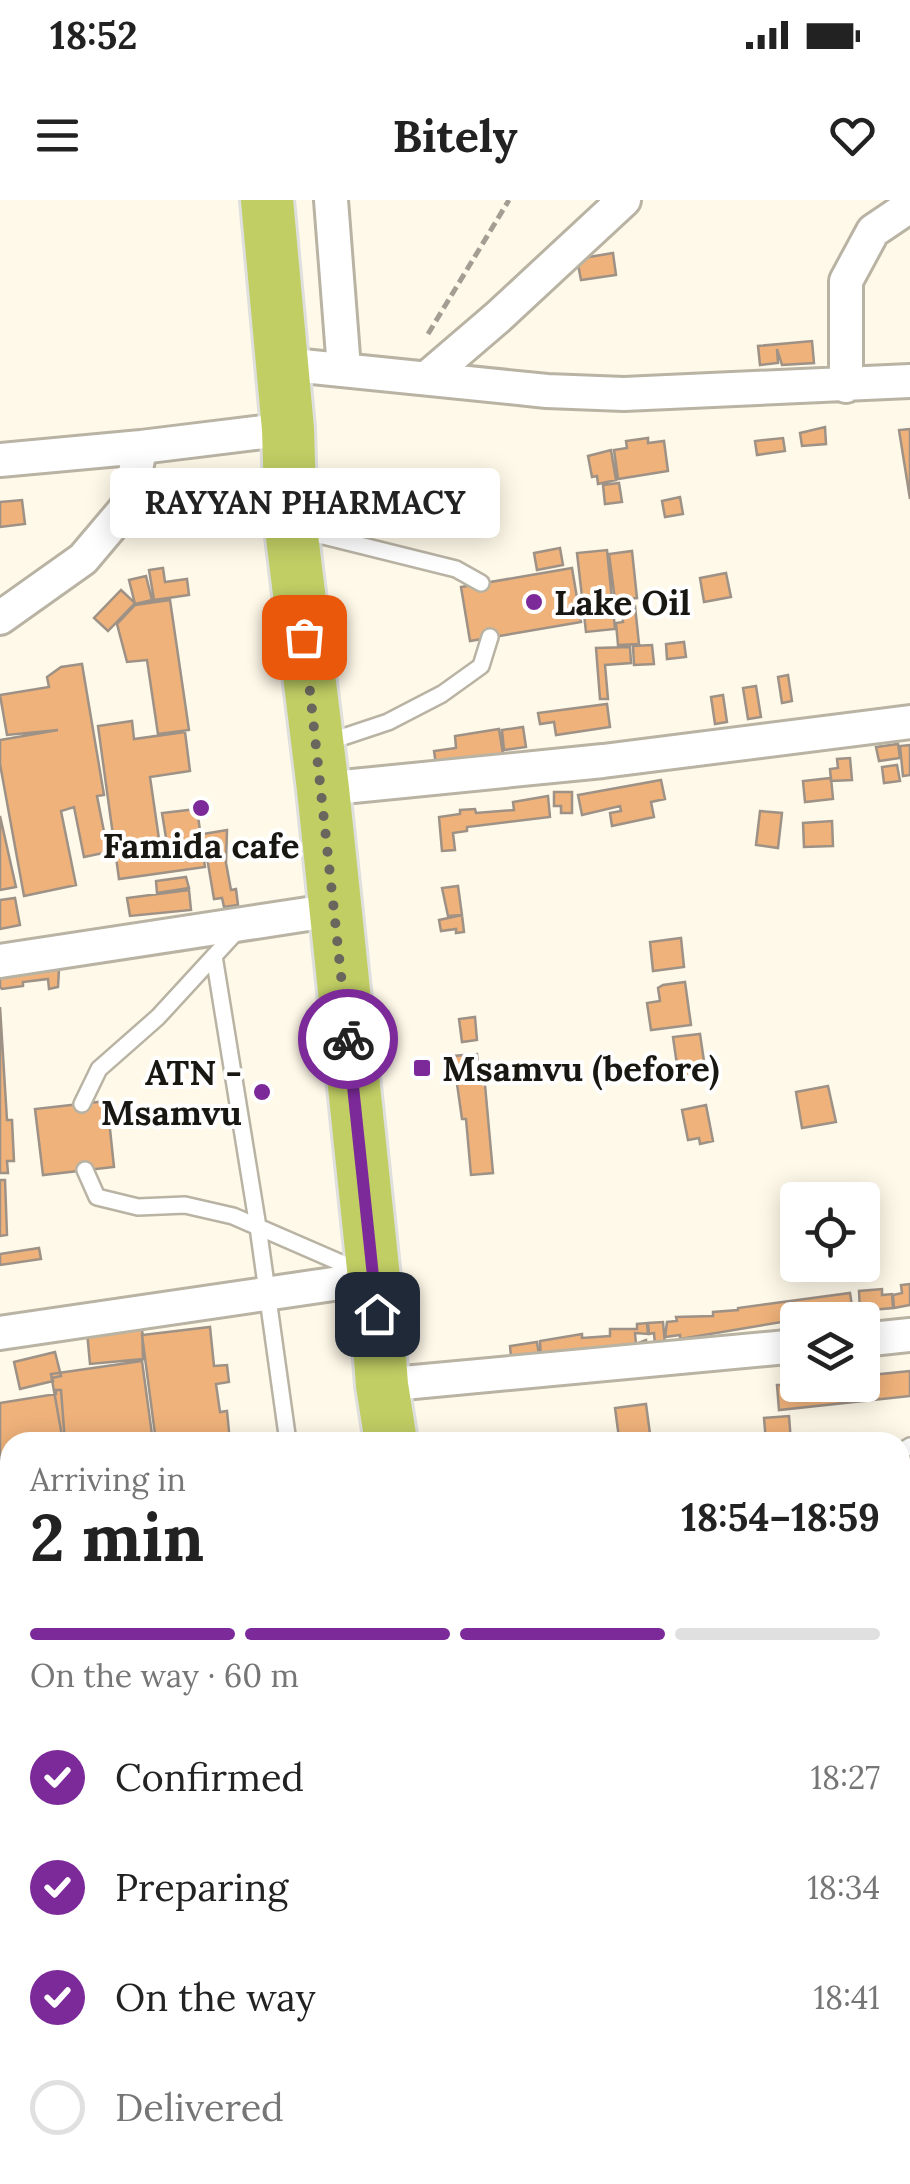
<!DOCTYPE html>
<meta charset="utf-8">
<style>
:root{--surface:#fff;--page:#f6f6f6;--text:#222;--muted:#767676;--line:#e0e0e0;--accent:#7c2a9a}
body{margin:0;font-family:Lora,serif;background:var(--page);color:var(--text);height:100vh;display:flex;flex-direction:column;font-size:38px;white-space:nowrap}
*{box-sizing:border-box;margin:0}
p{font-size:32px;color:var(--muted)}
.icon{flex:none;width:55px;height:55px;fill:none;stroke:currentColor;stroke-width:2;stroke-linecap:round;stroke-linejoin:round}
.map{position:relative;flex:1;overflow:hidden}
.side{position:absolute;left:0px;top:1232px;width:910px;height:752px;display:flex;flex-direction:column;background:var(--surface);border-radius:30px 30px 0 0;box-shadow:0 5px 25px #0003}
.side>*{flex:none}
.tools{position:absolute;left:780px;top:982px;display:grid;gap:20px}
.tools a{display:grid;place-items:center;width:100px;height:100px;border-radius:10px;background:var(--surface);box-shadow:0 5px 25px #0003;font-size:50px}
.pin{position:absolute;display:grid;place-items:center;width:85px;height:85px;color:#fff;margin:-42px;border-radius:20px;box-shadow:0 5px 15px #0006}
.courier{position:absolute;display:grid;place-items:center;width:100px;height:100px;margin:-50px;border:8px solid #7c2a9a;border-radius:50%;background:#fff;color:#222;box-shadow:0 2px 12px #0007}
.bubble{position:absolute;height:70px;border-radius:10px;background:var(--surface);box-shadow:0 5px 25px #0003;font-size:32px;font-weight:700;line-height:70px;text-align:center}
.summary em{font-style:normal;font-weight:700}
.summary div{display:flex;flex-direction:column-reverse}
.summary{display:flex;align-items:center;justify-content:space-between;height:170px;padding:0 30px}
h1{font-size:65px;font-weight:700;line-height:75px}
.bar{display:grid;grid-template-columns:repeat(4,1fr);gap:15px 10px;align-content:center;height:120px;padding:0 30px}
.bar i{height:12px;border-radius:8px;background:var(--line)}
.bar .selected{background:var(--accent)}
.bar p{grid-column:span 4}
ol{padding:0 30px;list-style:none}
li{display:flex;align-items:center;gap:30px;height:110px}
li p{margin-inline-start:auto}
li .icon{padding:10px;border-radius:50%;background:var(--accent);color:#fff;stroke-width:4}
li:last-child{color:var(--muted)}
li i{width:55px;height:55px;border:5px solid var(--line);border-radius:50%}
.status{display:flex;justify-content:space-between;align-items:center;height:70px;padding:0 50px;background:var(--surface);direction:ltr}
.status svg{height:28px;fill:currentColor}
header{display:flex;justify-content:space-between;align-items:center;height:130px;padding:0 30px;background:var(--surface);font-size:45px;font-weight:700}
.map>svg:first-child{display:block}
</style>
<div class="status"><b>18:52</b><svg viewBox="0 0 49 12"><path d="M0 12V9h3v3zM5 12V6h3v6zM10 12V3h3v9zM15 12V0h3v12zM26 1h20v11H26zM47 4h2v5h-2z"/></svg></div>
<header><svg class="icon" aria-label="menu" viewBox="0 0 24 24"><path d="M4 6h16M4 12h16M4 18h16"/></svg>Bitely<svg class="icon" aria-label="heart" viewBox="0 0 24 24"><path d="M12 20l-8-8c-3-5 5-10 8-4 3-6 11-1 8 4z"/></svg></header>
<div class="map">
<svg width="910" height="1984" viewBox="0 0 910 1984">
<rect width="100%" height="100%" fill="#fff9e9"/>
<path fill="#efb27b" stroke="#9e9186" stroke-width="2.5" d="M613,53L616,75L581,80L577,59Z
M812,141L814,163L782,165L777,149L778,163L760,165L758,146Z
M825,227L826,244L802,246L800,233Z
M910,229V299L899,230Z
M648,238V243L664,241L668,271L618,279L614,250L627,248L626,241Z
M783,238L785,251L757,255L755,241Z
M611,250L616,280L598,284L597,276L592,277L588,256Z
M619,283L622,302L605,304L603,285Z
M680,297L683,314L665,317L662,301Z
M22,300L25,324L0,327V302Z
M560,348L563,365L537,370L534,353Z
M607,350L615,429L586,432L577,353Z
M632,351L637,398L615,400L609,354Z
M163,368L165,382L187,379L189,395L154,400L149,370Z
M572,368L581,422L470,441L461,387Z
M726,373L731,397L704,402L700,378Z
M146,376L152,400L135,404L129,380Z
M121,390L135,403L108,431L94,418Z
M170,400L189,530L158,534L147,460L127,462L117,424L135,405Z
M635,406L639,444L618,445L616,423L623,422L622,407Z
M684,442L686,457L667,459L666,444Z
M652,445L654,464L634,465L633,446Z
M630,447L631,463L605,465L608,499H600L596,448Z
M82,464L104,595L97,596L108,652L84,657L74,607L61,611L76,685L24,696L0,564V540L58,530L7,535L0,495L49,487L47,477L61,467Z
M788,475L792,501L782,503L778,477Z
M756,486L761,517L748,519L743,488Z
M723,495L727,522L715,524L711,497Z
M607,504L610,527L556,535L554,522L540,524L538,513Z
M132,521L134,539L185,532L190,571L150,577L159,639L166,638L162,613L197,609L205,667L119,679L98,526Z
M523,527L526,547L504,550L502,530Z
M499,529L503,554L436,564L434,551L456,548L455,536Z
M898,544L900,558L879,561L876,547Z
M910,545V575L903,576L900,546Z
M850,558L852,580L831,581L830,569L838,568L837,559Z
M897,565L900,581L884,583L882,567Z
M831,578L833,599L805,602L803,581Z
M661,580L665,599L651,602L654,617L612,626L610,613L621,611L620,606L582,615L578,595Z
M554,592H572V613H561V606H554Z
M548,596L550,617L467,627V631L453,633L455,650L442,651L439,617L460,614V610L475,609L476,613L514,610L513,602Z
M760,611L782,613L778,648L756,645Z
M0,616L16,687L0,690Z
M832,621L833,646L804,647L803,623Z
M227,630L226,663L231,690L236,689L238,705L224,707L222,698L214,699L203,634Z
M186,677L189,688L157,693L156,681Z
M458,686L462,715L448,716L442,688Z
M189,690L191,710L130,716L127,698Z
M15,698L20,725L0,729V700Z
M462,715L464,732L456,733V729L441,731L439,720Z
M681,738L684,767L653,771L650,742Z
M49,766V771L59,769L58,787L49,789L48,779L23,782V786L2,789L0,787V775Z
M685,782L691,825L651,830L647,803L660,801L658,788L663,785Z
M0,807L7,920H12L14,961H7L8,973H0Z
M475,817L477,840L462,842L459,819Z
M700,834L706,875L679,879L673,837Z
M477,854L478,868L481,875L484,874L493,973L471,975L466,919H462L453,856Z
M828,886L836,922L802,928L796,892Z
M107,901L114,967L43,975L35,909Z
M706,905L713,941L700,944L699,938L688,940L682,910Z
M0,980H5L7,1035L0,1036Z
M39,1048L41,1059L0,1065V1054Z
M910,1084V1105L894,1108L893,1095L902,1093L901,1085Z
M882,1089V1095L892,1094L893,1108L860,1111L859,1091Z
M850,1093L853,1112L834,1114L832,1105H829L830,1114L680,1139V1135L665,1137L667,1122L677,1121L676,1117L713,1116V1112L738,1110V1108Z
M142,1122L143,1159L90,1164L87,1132Z
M663,1122L665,1144L655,1145L654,1133L649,1134L648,1123Z
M647,1123L648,1134L635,1133L636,1144L646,1140L647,1149L541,1159L540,1141L582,1134V1138L610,1136V1129H637V1124Z
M210,1127L214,1166L227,1165L229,1182L216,1184L220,1212L227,1211L230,1242H156L142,1135Z
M537,1142L540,1162L511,1157L510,1146Z
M55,1152L61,1176L52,1178L53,1181L20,1189L14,1162Z
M142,1161L153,1242H63L51,1174Z
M910,1171V1196L779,1210L777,1185H862V1176Z
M56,1190H61L65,1242H10V1259L0,1260V1203L56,1194Z
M646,1204L650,1234L619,1238L615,1208Z
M789,1216L791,1242H766L764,1218Z
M7,1342L10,1379H0V1343Z
M903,1834H910V1925Z
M53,1975H115L107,1984H46Z"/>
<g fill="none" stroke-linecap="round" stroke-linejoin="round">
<defs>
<path id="service" d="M299,330L456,369L481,383
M325,543L388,522L442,494L481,466L490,437
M214,756L258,1027L288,1242
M82,904L99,869L158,817L238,730
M85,970L97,997L138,1007L185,1005L233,1016L364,1073
M900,1252L910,1246
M900,1495H910
M900,1705L910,1742
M824,1975L843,1984
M268,1984L282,1975"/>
<path id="minor" d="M331,0L344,169
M283,164L547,191L624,194L910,181
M428,177L498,117L624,0
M846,186V81L873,31L910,6
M0,260L141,247L288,229
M0,418L83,359L127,307L141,247
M323,589L603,561L910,522
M0,761L334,710
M0,1133L374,1078
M862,1140L910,1135
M382,1185L798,1146
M0,1575L10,1573"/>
<path id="trunk" d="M267,0L288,229L291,328L323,589L374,1078L382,1185L391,1242
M537,1975L540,1984
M483,1984L485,1975"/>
</defs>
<use href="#service" stroke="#b9b3a4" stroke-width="20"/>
<use href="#minor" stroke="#b9b3a4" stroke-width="38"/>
<use href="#trunk" stroke="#dfdfde" stroke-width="58"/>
<path stroke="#a39e93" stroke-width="5" stroke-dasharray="10 5" stroke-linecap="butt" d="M428,134L509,0
M0,1923L10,1922"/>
<use href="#service" stroke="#fff" stroke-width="15"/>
<use href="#minor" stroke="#fff" stroke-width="32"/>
<use href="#trunk" stroke="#c0ce64" stroke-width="52"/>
</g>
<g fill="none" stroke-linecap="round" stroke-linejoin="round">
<path stroke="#6a665d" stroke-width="10" stroke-dasharray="0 18" d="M304,437L348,839"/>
<path stroke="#7c2a9a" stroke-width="12" d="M348,839L377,1114"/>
</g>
<g fill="#7c2a9a" stroke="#fff" stroke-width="4">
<circle cx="534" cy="402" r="10"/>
<circle cx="201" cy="608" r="10"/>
<rect x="412" y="858" width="20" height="20" rx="5"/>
<circle cx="262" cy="892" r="10"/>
</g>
<g text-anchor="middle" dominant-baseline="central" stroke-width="8" stroke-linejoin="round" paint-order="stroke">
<g font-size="35" font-weight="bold" fill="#191712" stroke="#fff" text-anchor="start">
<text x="554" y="402">Lake Oil</text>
<text x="201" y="645" text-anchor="middle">Famida cafe</text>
<text x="442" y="868">Msamvu (before)</text>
<text x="242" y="872" text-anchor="end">ATN -<tspan x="242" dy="40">Msamvu</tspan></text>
</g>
</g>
</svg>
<div class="tools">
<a><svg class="icon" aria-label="locate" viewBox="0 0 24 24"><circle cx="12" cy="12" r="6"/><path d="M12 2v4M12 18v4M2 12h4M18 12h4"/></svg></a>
<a><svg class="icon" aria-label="layers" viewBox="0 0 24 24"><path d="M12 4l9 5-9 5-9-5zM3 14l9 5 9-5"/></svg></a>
</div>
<div class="pin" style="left:304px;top:437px;background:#ea580c"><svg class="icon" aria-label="bag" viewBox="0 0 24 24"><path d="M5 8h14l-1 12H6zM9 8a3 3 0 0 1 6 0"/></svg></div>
<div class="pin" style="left:377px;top:1114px;background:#1f2937"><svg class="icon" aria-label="home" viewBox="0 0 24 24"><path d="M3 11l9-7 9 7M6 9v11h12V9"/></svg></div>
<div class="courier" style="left:348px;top:839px"><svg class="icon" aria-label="bike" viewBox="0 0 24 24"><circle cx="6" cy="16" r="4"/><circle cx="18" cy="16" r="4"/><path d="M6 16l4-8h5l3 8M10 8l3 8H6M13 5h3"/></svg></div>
<div class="bubble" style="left:110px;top:268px;width:390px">RAYYAN PHARMACY</div>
<section class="side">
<div class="summary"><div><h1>2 min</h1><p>Arriving in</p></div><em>18:54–18:59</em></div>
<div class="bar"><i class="selected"></i><i class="selected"></i><i class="selected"></i><i></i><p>On the way · 60 m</p></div>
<ol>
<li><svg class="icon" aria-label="check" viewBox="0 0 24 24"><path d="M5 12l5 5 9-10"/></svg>Confirmed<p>18:27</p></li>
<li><svg class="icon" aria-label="check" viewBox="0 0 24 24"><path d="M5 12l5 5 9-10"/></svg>Preparing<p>18:34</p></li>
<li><svg class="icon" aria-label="check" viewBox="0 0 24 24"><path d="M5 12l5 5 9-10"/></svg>On the way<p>18:41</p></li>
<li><i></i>Delivered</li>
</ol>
</section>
</div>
